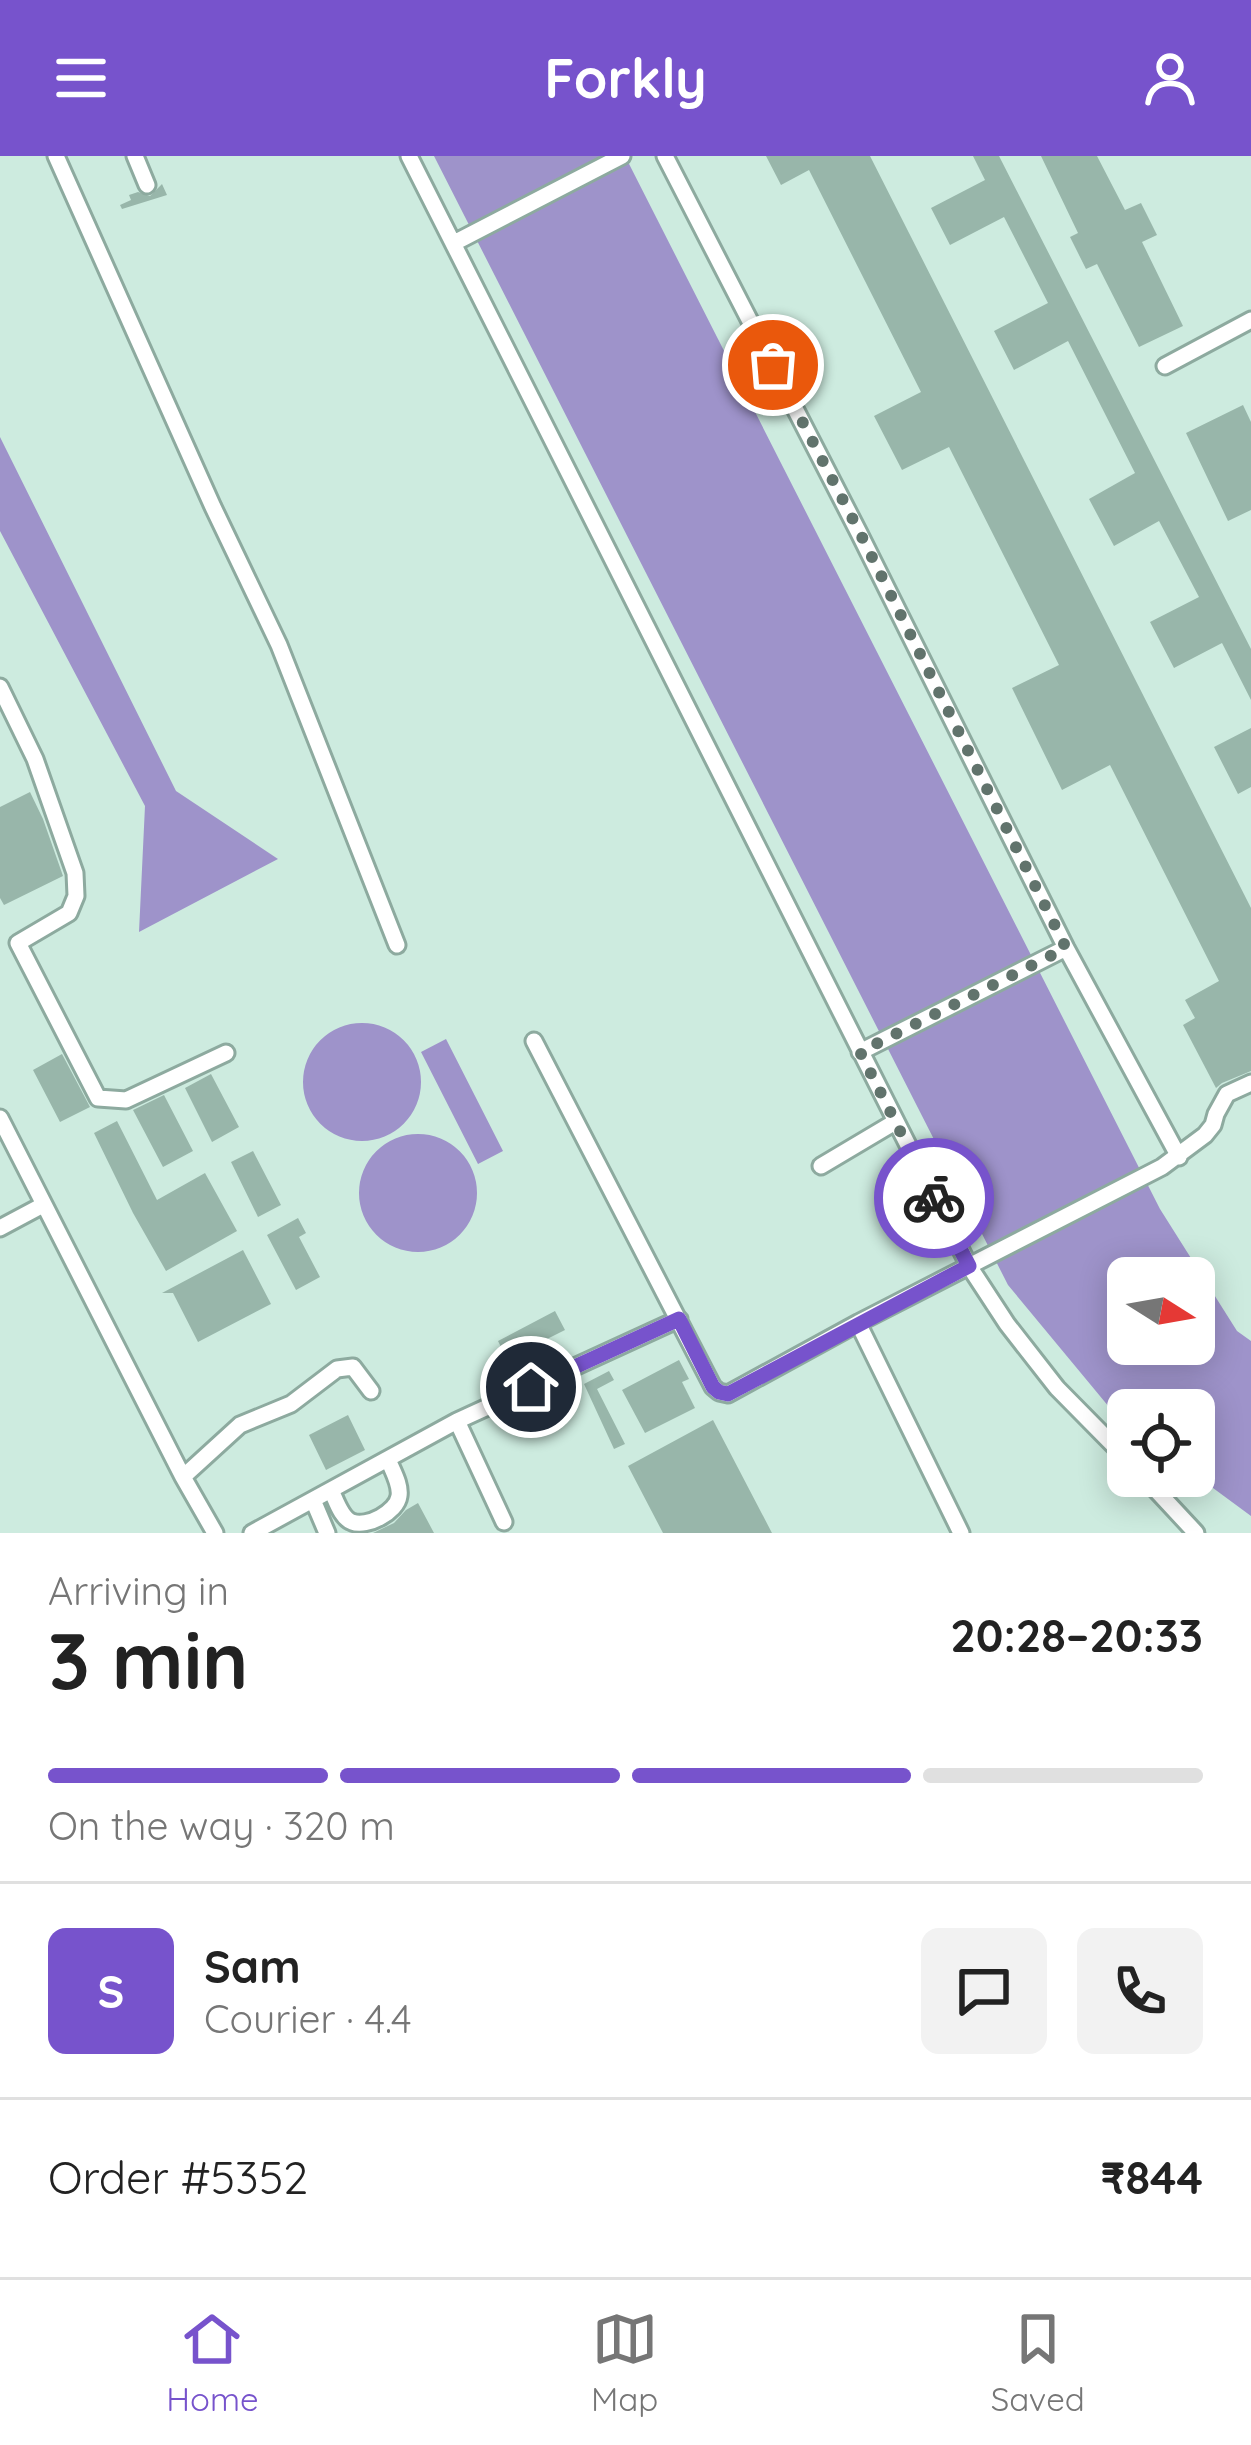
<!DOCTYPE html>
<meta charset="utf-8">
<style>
:root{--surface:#fff;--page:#f2f2f2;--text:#222;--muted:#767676;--line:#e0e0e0;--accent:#7753cc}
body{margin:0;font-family:Quicksand,sans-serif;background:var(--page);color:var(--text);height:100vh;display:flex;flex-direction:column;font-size:45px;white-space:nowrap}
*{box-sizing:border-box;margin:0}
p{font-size:39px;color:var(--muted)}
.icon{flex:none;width:66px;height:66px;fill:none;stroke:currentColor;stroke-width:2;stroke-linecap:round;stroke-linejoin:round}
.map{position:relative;height:1377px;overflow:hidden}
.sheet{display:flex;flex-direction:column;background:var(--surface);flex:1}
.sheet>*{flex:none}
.needle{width:78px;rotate:101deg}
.fabs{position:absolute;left:1107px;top:1101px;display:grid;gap:24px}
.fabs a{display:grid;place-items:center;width:108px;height:108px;border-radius:18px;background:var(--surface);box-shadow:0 6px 30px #0003;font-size:60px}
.pin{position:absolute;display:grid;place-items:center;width:102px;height:102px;color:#fff;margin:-51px;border:6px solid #fff;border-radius:50%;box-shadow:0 3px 12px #0007}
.courier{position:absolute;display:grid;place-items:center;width:120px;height:120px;margin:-60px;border:9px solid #7753cc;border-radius:50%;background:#fff;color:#222;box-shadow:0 3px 15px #0007}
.summary em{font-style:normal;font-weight:700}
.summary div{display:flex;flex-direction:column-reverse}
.summary{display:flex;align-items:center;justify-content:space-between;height:204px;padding:0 48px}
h1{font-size:78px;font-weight:700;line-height:90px}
.bar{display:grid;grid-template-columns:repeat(4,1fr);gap:18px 12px;align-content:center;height:144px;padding:0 48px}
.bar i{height:15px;border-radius:9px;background:var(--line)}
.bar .on{background:var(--accent)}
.bar p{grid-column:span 4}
.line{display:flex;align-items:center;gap:30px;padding:0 48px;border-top:3px solid var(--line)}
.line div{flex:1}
.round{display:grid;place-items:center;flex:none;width:126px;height:126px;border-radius:18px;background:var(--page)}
header{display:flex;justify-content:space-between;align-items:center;height:156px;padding:0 48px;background:var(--accent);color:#fff;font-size:54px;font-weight:700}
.dock{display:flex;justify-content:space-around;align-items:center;height:168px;border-top:3px solid var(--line);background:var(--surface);font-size:33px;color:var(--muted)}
.dock a{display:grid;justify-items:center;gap:6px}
.dock .on{color:var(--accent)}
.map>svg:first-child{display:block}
</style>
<header><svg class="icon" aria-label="menu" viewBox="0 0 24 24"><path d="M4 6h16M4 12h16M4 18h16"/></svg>Forkly<svg class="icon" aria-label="person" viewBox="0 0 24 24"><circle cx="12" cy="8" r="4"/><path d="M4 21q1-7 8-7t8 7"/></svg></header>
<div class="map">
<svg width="1251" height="1377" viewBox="0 0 1251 1377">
<rect width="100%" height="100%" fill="#cdebdf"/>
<path fill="#9e93ca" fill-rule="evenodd" d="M434,0H625L1160,1053L1237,1175L1251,1185V1360L1194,1318V1254H1128V1270L1119,1263L1008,1129ZM1128,1122H1194V1188H1128Z
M0,281L176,635L278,703L139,776L145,650L0,375Z
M303 926a59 59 0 1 1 118 0a59 59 0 1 1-118 0Z
M446,883L503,995L478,1008L421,896Z
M359 1037a59 59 0 1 1 118 0a59 59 0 1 1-118 0Z"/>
<path fill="#98b6aa" d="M766,0H870L1251,752V915L1222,927L1216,932L1183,869L1195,862L1185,844L1219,825L1110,609L1062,634L1012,532L1059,509L949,291L902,314L874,260L921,236L809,14L781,29Z
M973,0H999L1251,493V544L1222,487L1174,512L1150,466L1199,441L1159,365L1114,390L1089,343L1135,317L1068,185L1014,214L994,175L1048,147L1004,61L950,89L931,52L985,24Z
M1041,0H1097L1125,54L1141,47L1157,79L1142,86L1183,170L1139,191L1097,108L1086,113L1070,81L1078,77Z
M162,28L167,39L122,53L120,49L131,44L129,39L138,36L150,40Z
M1243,249L1251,266V354L1228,365L1186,277Z
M1251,572V631L1238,638L1214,591Z
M30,636L43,663L63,720L4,749L0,742V651Z
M62,898L90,951L60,966L33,914Z
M211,918L239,971L212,986L185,932Z
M164,939L193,995L163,1011L133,954Z
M117,965L157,1044L205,1017L237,1075L166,1115L133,1057L94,977Z
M253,995L281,1049L258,1061L231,1006Z
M298,1062L306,1077L299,1081L320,1121L296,1134L267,1079Z
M243,1094L271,1148L198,1186L173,1137H162Z
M555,1155L565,1174L507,1203L498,1185Z
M679,1204L689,1223L682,1226L695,1252L645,1277L622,1234Z
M609,1215L614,1224L597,1233L625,1288L614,1293L584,1228Z
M348,1259L365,1294L326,1314L309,1279Z
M713,1264L772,1377H663L628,1310Z
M418,1347L434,1377H373L394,1367L406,1354Z"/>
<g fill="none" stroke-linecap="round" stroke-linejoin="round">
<defs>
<path id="minor" d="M56,0L213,351L279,489L397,789
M135,0L147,29
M409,0L969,1110L1007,1168L1057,1232L1128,1304
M665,0L859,377L1066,792L1179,1001
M454,87L622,0
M1165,210L1251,164
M0,531L35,603L75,717L76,740L69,757L18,787L98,942L126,944L226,897
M534,885L713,1231L719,1236L728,1238L858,1167L1162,1011L1205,979L1213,969L1216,958L1227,938L1251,927
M860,896L1066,792
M0,962L183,1321L215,1377
M821,1010L895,966
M0,1072L43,1049
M858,1167L961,1377
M457,1265L504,1366
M1143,1320L1196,1377
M183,1321L240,1269L291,1248L337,1213L353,1211L371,1235
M331,1334C336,1344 341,1362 352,1366C367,1372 397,1356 399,1340C401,1328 392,1314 388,1303
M313,1344L327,1377
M252,1377L457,1265L679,1163"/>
</defs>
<use href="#minor" stroke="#8daa9f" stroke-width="21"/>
<use href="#minor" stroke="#fff" stroke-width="15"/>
</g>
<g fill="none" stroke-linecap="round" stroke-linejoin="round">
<path stroke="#61736c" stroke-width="12" stroke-dasharray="0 21.6" d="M773,209L860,377L1066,792L860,896L934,1042"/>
<path stroke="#7753cc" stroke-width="15" d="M531,1231L679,1163L713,1231L719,1236L728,1238L969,1110L934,1042"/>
</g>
</svg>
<div class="fabs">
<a><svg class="needle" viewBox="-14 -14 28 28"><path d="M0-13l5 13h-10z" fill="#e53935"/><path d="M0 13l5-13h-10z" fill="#767676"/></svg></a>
<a><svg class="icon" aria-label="locate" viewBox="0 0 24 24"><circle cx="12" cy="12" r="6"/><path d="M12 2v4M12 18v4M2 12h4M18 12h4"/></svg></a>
</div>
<div class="pin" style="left:773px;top:209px;background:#ea580c"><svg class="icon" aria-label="bag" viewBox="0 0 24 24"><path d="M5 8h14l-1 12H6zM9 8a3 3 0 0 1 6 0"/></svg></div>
<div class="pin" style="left:531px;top:1231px;background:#1f2937"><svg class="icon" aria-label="home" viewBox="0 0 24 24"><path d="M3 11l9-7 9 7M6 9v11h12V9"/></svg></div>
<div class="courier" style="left:934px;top:1042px"><svg class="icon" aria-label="bike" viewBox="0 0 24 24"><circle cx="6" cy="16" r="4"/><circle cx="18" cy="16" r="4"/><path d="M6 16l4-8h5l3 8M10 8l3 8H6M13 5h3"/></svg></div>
</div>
<section class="sheet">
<div class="summary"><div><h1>3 min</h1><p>Arriving in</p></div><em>20:28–20:33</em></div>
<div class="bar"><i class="on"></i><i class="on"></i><i class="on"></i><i></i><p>On the way · 320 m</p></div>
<div class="line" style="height:216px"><b class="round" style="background:var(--accent);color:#fff">S</b><div><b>Sam</b><p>Courier · 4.4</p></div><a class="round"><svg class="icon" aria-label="chat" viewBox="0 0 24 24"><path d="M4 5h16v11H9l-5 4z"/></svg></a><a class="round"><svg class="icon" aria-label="phone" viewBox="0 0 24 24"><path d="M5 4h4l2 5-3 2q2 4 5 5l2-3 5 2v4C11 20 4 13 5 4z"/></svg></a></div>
<div class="line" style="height:156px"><div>Order #5352</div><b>₹844</b></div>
</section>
<nav class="dock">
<a class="on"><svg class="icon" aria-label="home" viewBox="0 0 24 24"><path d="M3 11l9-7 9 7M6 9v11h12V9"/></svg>Home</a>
<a><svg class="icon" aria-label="map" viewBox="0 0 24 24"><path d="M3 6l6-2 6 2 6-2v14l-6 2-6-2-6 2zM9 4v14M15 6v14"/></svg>Map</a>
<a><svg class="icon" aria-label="saved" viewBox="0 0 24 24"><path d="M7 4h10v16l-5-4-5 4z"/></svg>Saved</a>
</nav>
